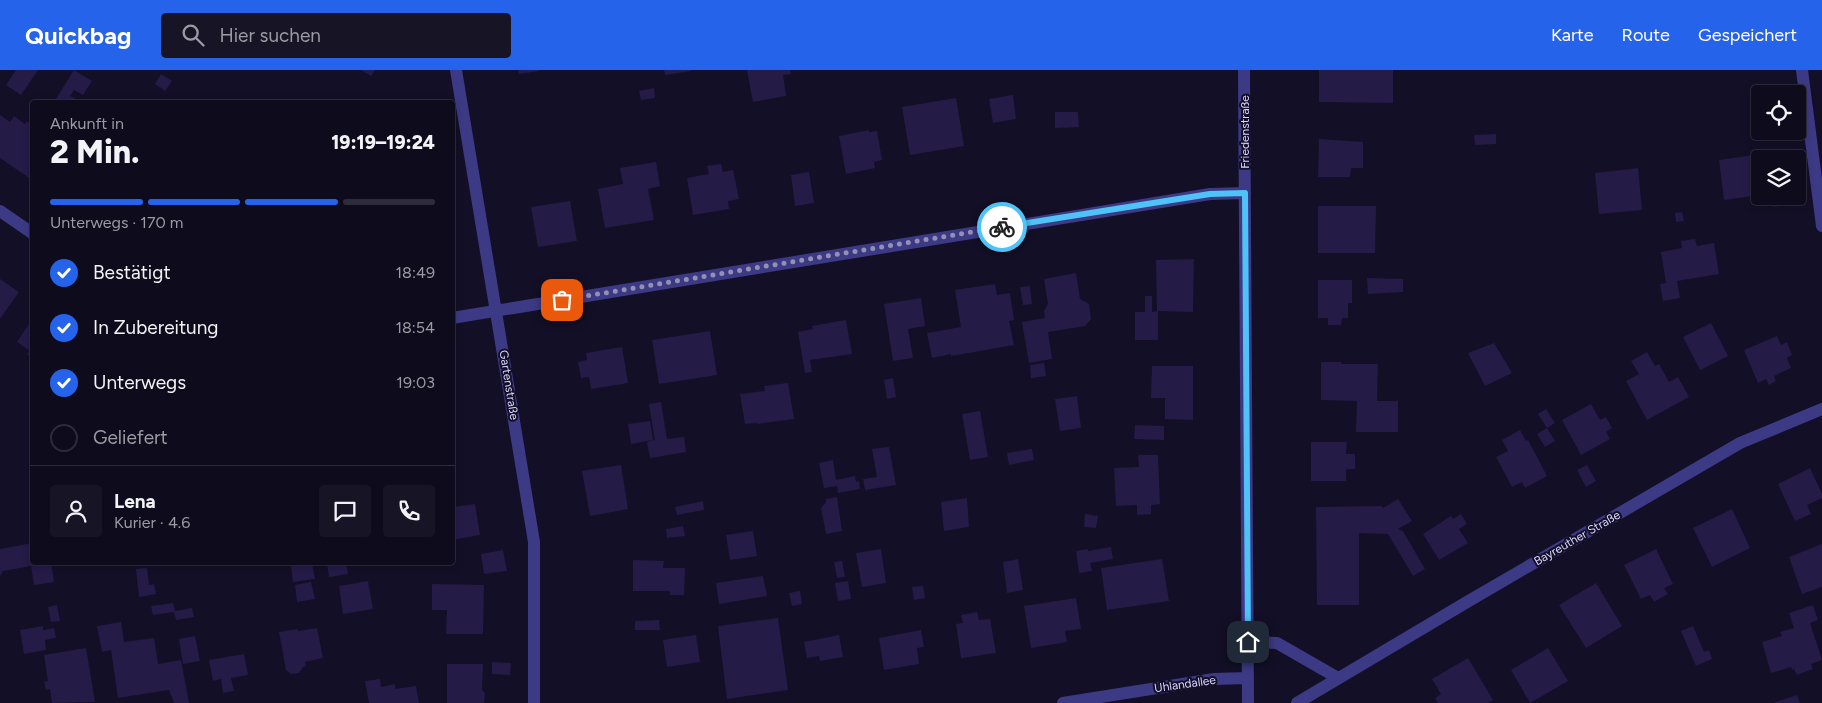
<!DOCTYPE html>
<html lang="de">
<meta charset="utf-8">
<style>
:root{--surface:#0e0b1c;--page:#171425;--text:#f1f3f6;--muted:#9b9ba3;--line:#2e2b3b;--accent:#2563eb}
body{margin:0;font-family:Figtree,sans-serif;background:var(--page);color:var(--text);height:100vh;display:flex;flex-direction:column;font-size:19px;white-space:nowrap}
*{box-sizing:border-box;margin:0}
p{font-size:16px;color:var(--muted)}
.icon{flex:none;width:28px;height:28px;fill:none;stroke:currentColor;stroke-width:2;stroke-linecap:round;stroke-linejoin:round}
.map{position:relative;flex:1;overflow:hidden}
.panel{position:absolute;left:30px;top:30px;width:425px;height:465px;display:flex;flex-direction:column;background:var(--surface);border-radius:5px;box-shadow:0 2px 8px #0003,0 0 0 1px var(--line)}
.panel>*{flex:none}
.tools{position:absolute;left:1751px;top:15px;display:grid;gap:10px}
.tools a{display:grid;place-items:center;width:55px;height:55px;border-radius:5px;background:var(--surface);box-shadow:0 2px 8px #0003,0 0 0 1px var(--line);font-size:25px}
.pin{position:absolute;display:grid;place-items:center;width:42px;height:42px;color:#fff;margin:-21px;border-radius:10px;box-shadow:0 2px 8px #0006}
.courier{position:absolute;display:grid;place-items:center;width:50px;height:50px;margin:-25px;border:4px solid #4fc3f7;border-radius:50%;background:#fff;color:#222;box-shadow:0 1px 6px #0007}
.summary em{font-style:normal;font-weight:800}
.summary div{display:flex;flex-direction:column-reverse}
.summary{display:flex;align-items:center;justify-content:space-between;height:85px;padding:0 20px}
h1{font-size:32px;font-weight:800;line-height:38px}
.bar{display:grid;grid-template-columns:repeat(4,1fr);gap:8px 5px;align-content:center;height:60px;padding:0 20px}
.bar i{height:6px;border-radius:4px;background:var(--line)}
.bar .current{background:var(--accent)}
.bar p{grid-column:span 4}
.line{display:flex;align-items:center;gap:12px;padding:0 20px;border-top:1px solid var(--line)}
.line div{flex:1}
.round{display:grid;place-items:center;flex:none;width:52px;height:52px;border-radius:5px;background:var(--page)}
ol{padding:0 20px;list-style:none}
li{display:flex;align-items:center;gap:15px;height:55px}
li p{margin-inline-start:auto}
li .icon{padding:5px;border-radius:50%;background:var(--accent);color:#fff;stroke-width:4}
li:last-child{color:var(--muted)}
li i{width:28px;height:28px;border:2px solid var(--line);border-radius:50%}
header{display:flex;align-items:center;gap:30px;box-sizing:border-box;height:70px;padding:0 25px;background:var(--accent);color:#fff}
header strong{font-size:24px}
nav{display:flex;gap:28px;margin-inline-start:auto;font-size:18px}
.search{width:350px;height:45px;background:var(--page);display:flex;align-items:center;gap:12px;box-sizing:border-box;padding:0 18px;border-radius:5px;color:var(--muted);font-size:19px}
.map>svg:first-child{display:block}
</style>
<header>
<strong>Quickbag</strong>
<div class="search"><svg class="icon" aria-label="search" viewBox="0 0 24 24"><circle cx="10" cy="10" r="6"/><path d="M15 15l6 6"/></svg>Hier suchen</div>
<nav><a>Karte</a><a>Route</a><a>Gespeichert</a></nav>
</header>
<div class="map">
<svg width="1822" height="633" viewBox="0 0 1822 633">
<rect width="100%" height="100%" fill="#130f26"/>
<path fill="#241b47" d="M16,0H38L21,25L6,15Z
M74,0L92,11L83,25L74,20L70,26L81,32H54Z
M361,0H375L371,6Z
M518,0H539V1L519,4Z
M664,0H691V1L665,5Z
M747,0H790L791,4L783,5L786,26L753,32Z
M1319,0H1393V33L1319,32Z
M161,4L172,11L165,21L155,14Z
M654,18L655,28L641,30L639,21Z
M1013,25L1016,49L993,53L989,29Z
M956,28L964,76L910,85L902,37Z
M1055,42H1078L1079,57L1055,58Z
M0,45L10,52L14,46L25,54L27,51L32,55V110L0,88Z
M869,60V62L877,61L882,90L874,92L875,98L846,104L839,66Z
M1496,64V74L1475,75L1474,65Z
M1319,69L1363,72V98H1351L1350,107H1318Z
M1761,84L1760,125L1724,130L1719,90Z
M656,92L660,116L648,119L654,150L605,158L598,119L623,114L620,98Z
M721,94L723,102L733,100L739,129L728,131L729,139L693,145L687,108L709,104L707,96Z
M1638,98L1642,140L1599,144L1595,103Z
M809,102L814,133L795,136L791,105Z
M1771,126H1792L1793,134L1773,137Z
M570,131L577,171L538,177L531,137Z
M1318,136H1376L1375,183H1318Z
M1682,142L1684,151L1676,152L1675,143Z
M1695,169L1697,176L1714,173L1719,204L1677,211L1680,228L1663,231L1660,214L1666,213L1661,182L1682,178L1681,171Z
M1194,189L1193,242L1158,241V270H1135V242H1145V226H1152V242L1157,241L1156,190Z
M1076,203L1080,229L1089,234L1091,249L1085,256L1048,262L1052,289L1029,293L1022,252L1045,248L1044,241L1048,234L1044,209Z
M1367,208L1403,209V222L1368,224Z
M0,209L19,222L0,249Z
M1318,210H1352V233H1348V248H1342L1341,255H1328V248H1318Z
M995,214L997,225L1010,223L1014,250L1009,251L1014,275L951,286V284L932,288L927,263L961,257L955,220Z
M1030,216L1032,234L1023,235L1020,217Z
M921,228L925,256L908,259L913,288L893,291L884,234Z
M32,249V288L27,284L30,281L17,272Z
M846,250L852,284L810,290L812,302L805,303L798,262L813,259L812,256Z
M1711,253L1728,286L1700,300L1683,267Z
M710,261L717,305L659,314L652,270Z
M1777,266L1781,275L1787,272L1792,285L1787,288L1791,298L1774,306L1776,311L1769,315L1766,309L1758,313L1744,280Z
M1494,273L1512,303L1485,316L1468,283Z
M622,277L628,313L591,319L589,307L581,308L578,292L587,290L586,283Z
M1647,282L1655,296L1659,294L1669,312L1678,307L1689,327L1647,350L1626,311L1639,304L1631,291Z
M1321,292H1341V294H1378L1377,331H1398V362H1356L1357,331L1321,330Z
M1044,293L1046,306L1031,308L1030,295Z
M1152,296H1193V350L1165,349V328H1151Z
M893,308L896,327L887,329L884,310Z
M788,313L794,349L757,354V353L745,354L740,324L765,321L764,316Z
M1077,326L1081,358L1060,361L1055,329Z
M661,332L667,369L684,367L686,382L650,388L647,372L653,370L631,374L628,354L650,351L653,370L655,371L649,334Z
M1591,334L1600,350L1606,347L1612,358L1606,362L1610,369L1581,385L1562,350Z
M1546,339L1555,353L1547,358L1538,344Z
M980,341L988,387L970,390L962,344Z
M1135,355L1164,356V370L1134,369Z
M1547,358L1555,371L1545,377L1537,364Z
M1520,360L1526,371L1528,370L1547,406L1525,418L1522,412L1512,417L1496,387L1508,381L1502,370Z
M1311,372H1347L1346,384H1355V399H1346V411H1311Z
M889,377L896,415L865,420L863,409L877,407L872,379Z
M1032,379L1034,390L1009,395L1007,383Z
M1138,385H1158L1160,434L1151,435V444L1137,445V435L1116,436L1114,398L1139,397Z
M833,390L836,410L855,406L856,412L859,411L860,419L838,423L837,416L824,418L819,393Z
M621,395L628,439L590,446L582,401Z
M1587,395L1596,411L1586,417L1577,400Z
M1810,398L1822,424V428L1807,435L1811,444L1795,451L1778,414Z
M837,427L842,461L826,464L821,438L826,432V429Z
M967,428L969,457L944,461L941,432Z
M1398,429L1412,451L1398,459L1403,461L1425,499L1413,506L1388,464L1359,463V535H1317L1316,437L1382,436L1383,438Z
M703,431L704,440L677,445L675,437Z
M475,434L480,465L452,470V437Z
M1732,439L1750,478L1712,497L1693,458Z
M1085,444L1098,446L1096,458L1084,457Z
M1461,444L1467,454L1459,459L1468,473L1439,490L1423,464L1451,446L1453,449Z
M683,456L685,466L667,468L666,459Z
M753,461L757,486L730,490L726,465Z
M32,473V492H51L54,512L34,515L31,496L3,501L0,506V479Z
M1822,474V517L1802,524L1789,487Z
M1111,477L1113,489L1090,493L1092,501L1079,503L1076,481L1088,479V481Z
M881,479L886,513L862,517L856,483Z
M1656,479L1673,514L1664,518L1668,524L1654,532L1650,525L1641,529L1624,495Z
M503,480L507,501L484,504L481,484Z
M1018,489L1023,520L1007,523L1003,492Z
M1162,489L1169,531L1107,540L1101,498Z
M633,490L664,491L663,498H685L684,525H670V521H633Z
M842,491L845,507L837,508L834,492Z
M312,492L315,509L293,512L291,496Z
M346,492L348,504L329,507L327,493Z
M147,498L149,515L154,514L156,524L139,527L136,499Z
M763,506L767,526L719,534L716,513Z
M368,511L373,539L343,544L339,516Z
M848,511L851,529L838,531L835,513Z
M311,512L315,529L297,532L295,515Z
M1596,513L1622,556L1586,578L1559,535Z
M432,514L484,515L483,564H446L447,540H432Z
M923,516L925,528L914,530L912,517Z
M800,521L802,534L792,536L789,523Z
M1076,528L1081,559L1065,561L1067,572L1031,578L1024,536Z
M173,533L175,541L192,538L194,547L176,550L174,542L153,545L151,536Z
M57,535L60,551L51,552L48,537Z
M1813,535L1818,550L1810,553L1822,590L1811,594L1813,599L1797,605L1794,599L1792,600L1791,597L1771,603L1762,572L1782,566L1780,562L1794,558L1789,543Z
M977,542L979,550L990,549L996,583L961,588L956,554L963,553L961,545Z
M778,548L788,620L727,629L718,556Z
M659,550L660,560H635V551Z
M121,552L124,572L154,568L158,594L181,590L189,633H174L169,620L118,628L111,580L102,582L97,556Z
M43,556V560L54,558L56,568L45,570L46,580L24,584L20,560Z
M1693,556L1704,582L1709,580L1712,589L1696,596L1681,561Z
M317,558L323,588L305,592L306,596L303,597L299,603L291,604L286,600L279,562L297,559L298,561Z
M921,560L924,577L917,578L919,594L884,600L879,568Z
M696,565L700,592L667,597L663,570Z
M839,565L843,587L820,591L819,586L807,588L804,572Z
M195,566L200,591L183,594L179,569Z
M86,578L95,632L52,633L50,619L46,620L44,612L48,611L44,585Z
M1548,578L1568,611L1530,633L1511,600Z
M244,584L248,605L231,608L234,621L223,623L221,609L213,611L209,590Z
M1468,588L1493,630L1488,633H1438L1435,628L1441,624L1432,609Z
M492,592L511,593L510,605L492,604Z
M447,594H483L482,620L485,623L484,633H447Z
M380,609L381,617L395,614V619L416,616L419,633H369L365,611Z
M1797,625L1800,633H1773Z"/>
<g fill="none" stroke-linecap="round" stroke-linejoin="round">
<path stroke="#3d3a85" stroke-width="12" d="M456,0L534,472V633
M1244,0L1248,633
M1802,0L1822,156
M0,141L32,163
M452,248L1210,124L1245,123
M1248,572L1277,573L1338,608
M1063,633L1214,609L1248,608
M1297,633L1467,532L1740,373L1822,339"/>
</g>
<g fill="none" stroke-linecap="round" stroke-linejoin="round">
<path stroke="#948fb3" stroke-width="5" stroke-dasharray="0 9" d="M562,230L1002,157"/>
<path stroke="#4fc3f7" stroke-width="6" d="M1002,157L1210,124L1245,123L1248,572"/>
</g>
<g text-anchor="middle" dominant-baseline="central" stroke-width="4" stroke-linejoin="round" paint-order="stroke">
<g font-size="12" fill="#d9d4ff" stroke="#130f26">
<text transform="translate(1245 62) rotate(-90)">Friedenstraße</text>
<text transform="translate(509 315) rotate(81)">Gartenstraße</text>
<text transform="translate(1577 468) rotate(-30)">Bayreuther Straße</text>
<text transform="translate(1185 614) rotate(-8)">Uhlandallee</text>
</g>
</g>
</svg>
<div class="tools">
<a><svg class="icon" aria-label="locate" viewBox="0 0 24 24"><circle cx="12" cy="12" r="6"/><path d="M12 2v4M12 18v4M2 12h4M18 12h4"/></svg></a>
<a><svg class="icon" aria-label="layers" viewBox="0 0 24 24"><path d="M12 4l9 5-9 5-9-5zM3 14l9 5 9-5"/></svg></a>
</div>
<div class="pin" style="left:562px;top:230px;background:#ea580c"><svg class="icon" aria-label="bag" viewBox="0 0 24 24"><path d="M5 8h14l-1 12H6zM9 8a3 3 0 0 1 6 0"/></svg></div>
<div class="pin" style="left:1248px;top:572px;background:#1f2937"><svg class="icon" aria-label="home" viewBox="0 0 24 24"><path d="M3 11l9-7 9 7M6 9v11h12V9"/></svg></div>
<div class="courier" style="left:1002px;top:157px"><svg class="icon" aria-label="bike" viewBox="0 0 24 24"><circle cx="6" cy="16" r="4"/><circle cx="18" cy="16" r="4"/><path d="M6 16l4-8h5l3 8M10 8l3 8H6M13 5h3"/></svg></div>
<section class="panel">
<div class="summary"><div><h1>2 Min.</h1><p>Ankunft in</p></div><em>19:19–19:24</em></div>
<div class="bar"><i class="current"></i><i class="current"></i><i class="current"></i><i></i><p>Unterwegs · 170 m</p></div>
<ol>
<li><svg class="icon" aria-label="check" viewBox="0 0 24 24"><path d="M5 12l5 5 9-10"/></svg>Bestätigt<p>18:49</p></li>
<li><svg class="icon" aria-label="check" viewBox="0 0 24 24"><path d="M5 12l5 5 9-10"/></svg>In Zubereitung<p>18:54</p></li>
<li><svg class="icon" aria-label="check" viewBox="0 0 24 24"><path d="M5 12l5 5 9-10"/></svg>Unterwegs<p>19:03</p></li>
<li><i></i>Geliefert</li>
</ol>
<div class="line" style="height:90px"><a class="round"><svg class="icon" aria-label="person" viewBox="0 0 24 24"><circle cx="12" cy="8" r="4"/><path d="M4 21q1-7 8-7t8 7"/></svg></a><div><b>Lena</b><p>Kurier · 4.6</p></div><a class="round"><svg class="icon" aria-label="chat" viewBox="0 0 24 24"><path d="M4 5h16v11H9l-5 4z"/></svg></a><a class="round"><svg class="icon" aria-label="phone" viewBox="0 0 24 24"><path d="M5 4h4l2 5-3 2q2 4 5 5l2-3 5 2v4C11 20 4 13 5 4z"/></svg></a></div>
</section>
</div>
